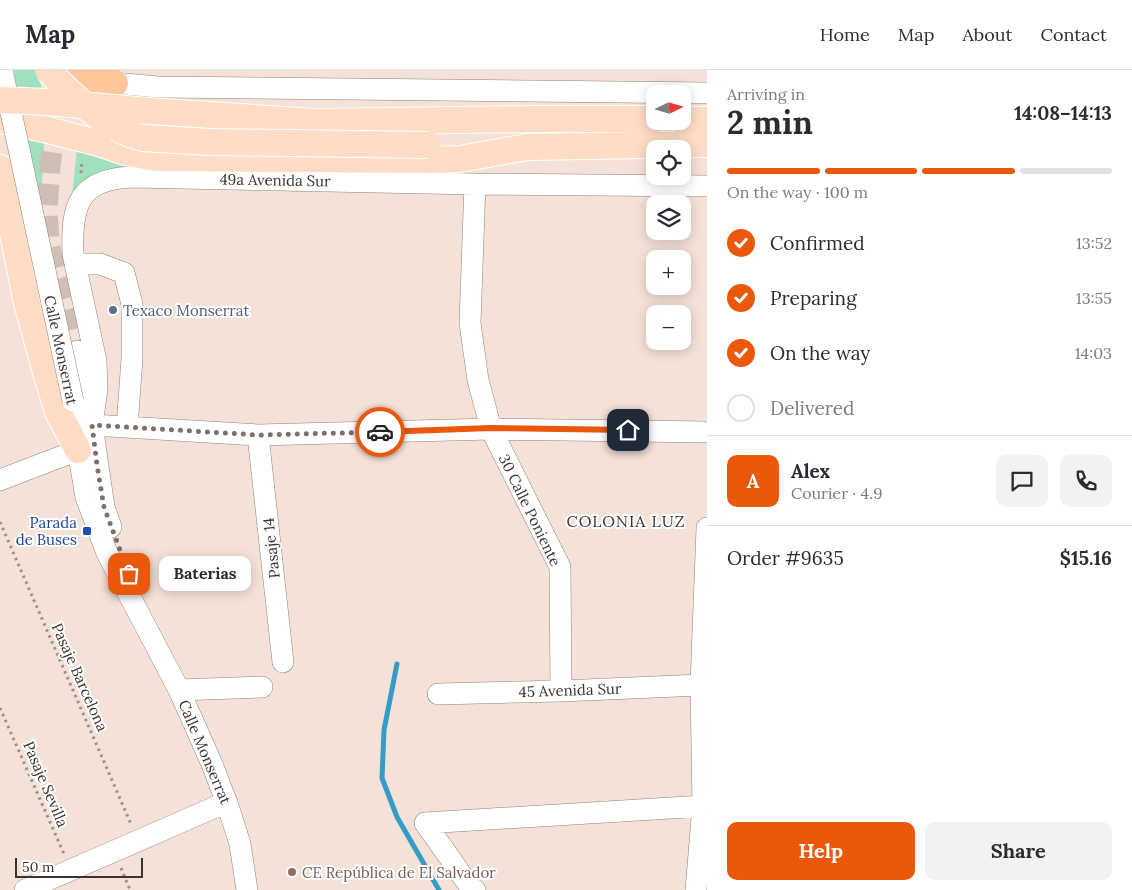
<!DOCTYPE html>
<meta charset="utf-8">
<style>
:root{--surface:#fff;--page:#f2f2f3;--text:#2b2b33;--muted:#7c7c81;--line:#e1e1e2;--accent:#ea580c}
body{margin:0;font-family:Lora,serif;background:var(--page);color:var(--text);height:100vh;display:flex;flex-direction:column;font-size:19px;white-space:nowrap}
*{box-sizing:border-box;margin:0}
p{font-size:16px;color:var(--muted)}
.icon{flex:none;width:28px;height:28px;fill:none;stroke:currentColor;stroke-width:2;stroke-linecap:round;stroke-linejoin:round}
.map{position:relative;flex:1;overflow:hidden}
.side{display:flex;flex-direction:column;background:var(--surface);width:425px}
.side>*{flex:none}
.needle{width:32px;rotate:85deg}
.fabs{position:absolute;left:646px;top:15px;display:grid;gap:10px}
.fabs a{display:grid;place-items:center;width:45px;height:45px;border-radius:10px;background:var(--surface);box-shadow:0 2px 12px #0003;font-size:25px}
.scale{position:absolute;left:15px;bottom:12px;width:128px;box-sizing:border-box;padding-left:5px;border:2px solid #3a332f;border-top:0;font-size:14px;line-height:18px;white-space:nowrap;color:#3a332f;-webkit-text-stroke:4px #fff;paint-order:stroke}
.pin{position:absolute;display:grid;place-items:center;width:42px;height:42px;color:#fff;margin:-21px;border-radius:10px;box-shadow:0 2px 8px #0006}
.courier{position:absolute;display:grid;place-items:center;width:50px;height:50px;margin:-25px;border:4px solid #ea580c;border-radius:50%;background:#fff;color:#222;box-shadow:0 1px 6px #0007}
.bubble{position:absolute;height:35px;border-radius:10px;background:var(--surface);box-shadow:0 2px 12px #0003;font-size:16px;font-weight:800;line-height:35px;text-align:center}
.head em{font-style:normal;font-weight:800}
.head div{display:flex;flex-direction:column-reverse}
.head{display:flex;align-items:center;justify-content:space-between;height:85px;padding:0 20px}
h1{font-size:32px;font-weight:800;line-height:38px}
.bar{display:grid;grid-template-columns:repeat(4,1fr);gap:8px 5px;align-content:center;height:60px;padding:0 20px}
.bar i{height:6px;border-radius:4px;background:var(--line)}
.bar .selected{background:var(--accent)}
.bar p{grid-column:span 4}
.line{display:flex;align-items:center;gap:12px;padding:0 20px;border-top:1px solid var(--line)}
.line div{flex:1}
.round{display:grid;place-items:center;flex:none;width:52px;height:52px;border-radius:10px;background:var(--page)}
ol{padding:0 20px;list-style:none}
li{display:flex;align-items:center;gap:15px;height:55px}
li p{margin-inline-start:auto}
li .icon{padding:5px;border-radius:50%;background:var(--accent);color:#fff;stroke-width:4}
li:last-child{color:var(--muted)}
li i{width:28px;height:28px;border:2px solid var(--line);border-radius:50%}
.cta{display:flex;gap:10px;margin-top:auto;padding:10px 20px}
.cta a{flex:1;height:58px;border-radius:10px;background:var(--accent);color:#fff;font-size:20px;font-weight:800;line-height:58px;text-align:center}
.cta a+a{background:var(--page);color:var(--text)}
header{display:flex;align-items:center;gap:30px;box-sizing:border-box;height:70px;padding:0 25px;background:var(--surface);border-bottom:1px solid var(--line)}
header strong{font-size:24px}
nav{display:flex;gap:28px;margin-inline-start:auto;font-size:18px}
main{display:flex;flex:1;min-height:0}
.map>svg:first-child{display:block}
</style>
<header>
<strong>Map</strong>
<nav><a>Home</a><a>Map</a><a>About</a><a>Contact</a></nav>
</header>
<main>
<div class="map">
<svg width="707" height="820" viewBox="0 0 707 820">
<rect width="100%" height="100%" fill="#f4e1d7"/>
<path fill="#9fe1be" d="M0,0H38L46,44L0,42Z
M21,69L44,72L40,151Z
M77,78L134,92L136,102L72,127Z"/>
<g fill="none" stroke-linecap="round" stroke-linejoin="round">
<path stroke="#359bc7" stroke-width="5" d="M397,594L384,660L382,708L397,747L439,820"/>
<path stroke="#cfbeb5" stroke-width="21" stroke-dasharray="21 11" stroke-linecap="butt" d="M69,21L56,54L50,95L47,140L49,175L77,281"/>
<defs>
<path id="minor" d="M103,4L114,13L158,17L707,23
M475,114L470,253L478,310L491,359L560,497L561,621
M76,194H100L124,203L132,234V289L127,357
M77,281L92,355L104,437L111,457
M73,331L78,380L86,427L107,483L179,620L212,694L228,736L240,774L247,820
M92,355L97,319L96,291L73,184C71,136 78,109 132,107L475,114L707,116
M92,355L258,365L491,359L707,362
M258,365L283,592
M0,410L78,380
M179,620L262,617
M438,624L561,621L701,615
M425,753L703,736
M425,753L471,818L475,820
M25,820L227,732
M696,820L703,736L701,615L707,458"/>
<path id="major" d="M149,41L316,52L536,49H655
M0,50L48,60
M682,50H707
M98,73L125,82L156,88L433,90L460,89L527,77L707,74
M0,98L27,233L46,302L58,342L78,380"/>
<path id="highway" d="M75,0L96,11L114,13"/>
</defs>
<use href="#minor" stroke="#928178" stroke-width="22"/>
<use href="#major" stroke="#fff" stroke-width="28"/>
<use href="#highway" stroke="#fff" stroke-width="29"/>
<path stroke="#9c8f88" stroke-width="3" stroke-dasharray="2.5 4" stroke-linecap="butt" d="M81,103L82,90
M0,452L131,754
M0,638L64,784
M121,798L130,820"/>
<use href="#minor" stroke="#fff" stroke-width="21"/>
<use href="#major" stroke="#ffdcc3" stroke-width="26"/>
<use href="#highway" stroke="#ffc59b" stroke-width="28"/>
<defs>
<path id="minor-bridge" d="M3,5L73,331"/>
<path id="major-bridge" d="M48,0C72,26 107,60 143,68L209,72L428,75
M0,30L47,32L149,41
M48,60L98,73"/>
</defs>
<use href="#minor-bridge" stroke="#928178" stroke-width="22" stroke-linecap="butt"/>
<use href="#major-bridge" stroke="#fff" stroke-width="28" stroke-linecap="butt"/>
<use href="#minor-bridge" stroke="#fff" stroke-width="21"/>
<use href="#major-bridge" stroke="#ffdcc3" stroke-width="26"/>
</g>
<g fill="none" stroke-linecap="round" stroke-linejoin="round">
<path stroke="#7b706a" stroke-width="5" stroke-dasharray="0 9" d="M129,504L104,437L97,395L92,355L258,365L380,362"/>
<path stroke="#ea580c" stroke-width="6" d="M380,362L491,358L628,360"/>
</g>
<circle fill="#5c6f8a" stroke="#fff" stroke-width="2" cx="113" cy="240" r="5"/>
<rect fill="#1a4fb4" stroke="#fff" stroke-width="2" x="82" y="456" width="10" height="10" rx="2.5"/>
<circle fill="#8d6e63" stroke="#fff" stroke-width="2" cx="292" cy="802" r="5"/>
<g text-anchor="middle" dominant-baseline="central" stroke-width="4" stroke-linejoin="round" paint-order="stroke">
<g font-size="15" fill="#3a332f" stroke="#fff">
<text transform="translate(275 110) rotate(1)">49a Avenida Sur</text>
<text transform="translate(61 280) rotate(78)">Calle Monserrat</text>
<text transform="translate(530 440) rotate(64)">30 Calle Poniente</text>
<text transform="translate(271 478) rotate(-96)">Pasaje 14</text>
<text transform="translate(80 607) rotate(66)">Pasaje Barcelona</text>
<text transform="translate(570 620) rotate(-2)">45 Avenida Sur</text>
<text transform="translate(205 682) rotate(67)">Calle Monserrat</text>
<text transform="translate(46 714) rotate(67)">Pasaje Sevilla</text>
</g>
<g font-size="15" fill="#4e5e75" stroke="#fff" text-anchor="start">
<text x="123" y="240">Texaco Monserrat</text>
</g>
<g font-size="15" fill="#164399" stroke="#fff" text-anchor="end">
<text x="77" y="452">Parada<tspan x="77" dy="17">de Buses</tspan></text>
</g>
<g font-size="15" fill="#785e54" stroke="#fff" text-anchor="start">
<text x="302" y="802">CE República de El Salvador</text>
</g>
<g font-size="16" letter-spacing="1" fill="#3a332f" stroke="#fff">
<text x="626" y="451">COLONIA LUZ</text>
</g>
</g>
</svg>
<div class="fabs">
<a><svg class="needle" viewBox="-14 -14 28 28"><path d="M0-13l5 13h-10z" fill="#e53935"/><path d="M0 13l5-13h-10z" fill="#7c7c81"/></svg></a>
<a><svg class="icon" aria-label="locate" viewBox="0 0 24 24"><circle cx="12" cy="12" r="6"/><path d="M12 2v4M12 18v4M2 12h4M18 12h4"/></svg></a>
<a><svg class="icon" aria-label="layers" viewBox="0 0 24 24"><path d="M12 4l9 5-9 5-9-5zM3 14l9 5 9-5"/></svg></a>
<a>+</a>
<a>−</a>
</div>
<div class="scale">50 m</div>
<div class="pin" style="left:129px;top:504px;background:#ea580c"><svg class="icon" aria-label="bag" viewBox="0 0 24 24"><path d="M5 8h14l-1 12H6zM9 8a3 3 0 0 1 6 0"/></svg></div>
<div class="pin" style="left:628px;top:360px;background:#1f2937"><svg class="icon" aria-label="home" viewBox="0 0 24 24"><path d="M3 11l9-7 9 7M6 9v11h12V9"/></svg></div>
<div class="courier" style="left:380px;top:362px"><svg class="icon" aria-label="car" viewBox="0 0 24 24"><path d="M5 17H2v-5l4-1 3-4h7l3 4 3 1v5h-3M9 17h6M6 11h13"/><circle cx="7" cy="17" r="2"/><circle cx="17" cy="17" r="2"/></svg></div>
<div class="bubble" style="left:159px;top:486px;width:92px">Baterias</div>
</div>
<section class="side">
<div class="head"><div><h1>2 min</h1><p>Arriving in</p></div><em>14:08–14:13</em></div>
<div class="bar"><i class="selected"></i><i class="selected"></i><i class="selected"></i><i></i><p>On the way · 100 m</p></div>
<ol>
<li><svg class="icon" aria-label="check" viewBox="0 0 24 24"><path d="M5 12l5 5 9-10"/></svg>Confirmed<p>13:52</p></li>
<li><svg class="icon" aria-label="check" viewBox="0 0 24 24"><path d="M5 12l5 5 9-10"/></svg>Preparing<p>13:55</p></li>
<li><svg class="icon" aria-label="check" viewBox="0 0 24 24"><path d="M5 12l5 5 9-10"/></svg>On the way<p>14:03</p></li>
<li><i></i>Delivered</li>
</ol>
<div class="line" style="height:90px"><b class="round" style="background:var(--accent);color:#fff">A</b><div><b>Alex</b><p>Courier · 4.9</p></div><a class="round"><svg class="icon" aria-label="chat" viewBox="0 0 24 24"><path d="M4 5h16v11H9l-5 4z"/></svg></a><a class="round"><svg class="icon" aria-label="phone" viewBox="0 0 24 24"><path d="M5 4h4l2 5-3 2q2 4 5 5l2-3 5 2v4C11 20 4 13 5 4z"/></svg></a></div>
<div class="line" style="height:65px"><div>Order #9635</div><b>$15.16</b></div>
<div class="cta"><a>Help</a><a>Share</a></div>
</section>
</main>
